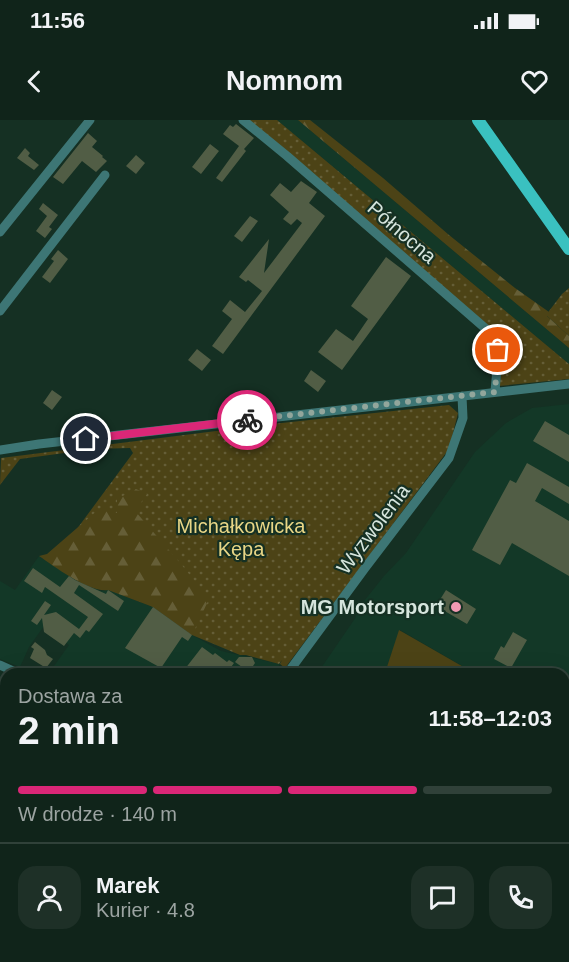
<!DOCTYPE html>
<html lang="pl">
<meta charset="utf-8">
<style>
:root{--surface:#10241a;--page:#1e3027;--text:#f1f3f6;--muted:#9ca4a2;--line:#304139;--accent:#db2777}
body{margin:0;font-family:Arial,sans-serif;background:var(--page);color:var(--text);height:100vh;display:flex;flex-direction:column;font-size:22px;white-space:nowrap}
*{box-sizing:border-box;margin:0}
p{font-size:20px;color:var(--muted)}
.icon{flex:none;width:33px;height:33px;fill:none;stroke:currentColor;stroke-width:2;stroke-linecap:round;stroke-linejoin:round}
.map{position:relative;flex:1;overflow:hidden}
.drawer{position:absolute;left:0px;top:548px;width:570px;height:296px;display:flex;flex-direction:column;background:var(--surface);border-radius:18px 18px 0 0;box-shadow:0 6px 24px #0002,0 0 0 2px var(--line)}
.drawer>*{flex:none}
.pin{position:absolute;display:grid;place-items:center;width:51px;height:51px;color:#fff;margin:-26px;border:3px solid #fff;border-radius:50%;box-shadow:0 2px 6px #0007}
.courier{position:absolute;display:grid;place-items:center;width:60px;height:60px;margin:-30px;border:4px solid #db2777;border-radius:50%;background:#fff;color:#222;box-shadow:0 2px 8px #0007}
.summary em{font-style:normal;font-weight:600}
.summary div{display:flex;flex-direction:column-reverse}
.summary{display:flex;align-items:center;justify-content:space-between;height:102px;padding:0 18px}
h1{font-size:39px;font-weight:600;line-height:45px}
.bar{display:grid;grid-template-columns:repeat(4,1fr);gap:9px 6px;align-content:center;height:72px;padding:0 18px}
.bar i{height:8px;border-radius:4px;background:var(--line)}
.bar .selected{background:var(--accent)}
.bar p{grid-column:span 4}
.line{display:flex;align-items:center;gap:15px;padding:0 18px;border-top:2px solid var(--line)}
.line div{flex:1}
.round{display:grid;place-items:center;flex:none;width:63px;height:63px;border-radius:18px;background:var(--page)}
.status{display:flex;justify-content:space-between;align-items:center;height:42px;padding:0 30px;background:var(--surface);direction:ltr}
.status svg{height:16px;fill:currentColor}
header{display:flex;justify-content:space-between;align-items:center;height:78px;padding:0 18px;background:var(--surface);font-size:27px;font-weight:600}
.map>svg:first-child{display:block}
</style>
<div class="status"><b>11:56</b><svg viewBox="0 0 49 12"><path d="M0 12V9h3v3zM5 12V6h3v6zM10 12V3h3v9zM15 12V0h3v12zM26 1h20v11H26zM47 4h2v5h-2z"/></svg></div>
<header><svg class="icon" aria-label="back" viewBox="0 0 24 24"><path d="M15 5l-7 7 7 7"/></svg>Nomnom<svg class="icon" aria-label="heart" viewBox="0 0 24 24"><path d="M12 20l-8-8c-3-5 5-10 8-4 3-6 11-1 8 4z"/></svg></header>
<div class="map">
<svg width="569" height="842" viewBox="0 0 569 842">
<defs>
<pattern id="grass-dots" width="8" height="8" patternUnits="userSpaceOnUse" patternTransform="scale(1.5)"><rect width="8" height="8" fill="#4c4316"/><path d="M2 2h.1M6 6h.1" fill="none" stroke="#655e37" stroke-width="1.8" stroke-linecap="round"/></pattern>
<pattern id="forest-firs" width="22" height="20" patternUnits="userSpaceOnUse" patternTransform="scale(1.5)"><rect width="22" height="20" fill="#4c4316"/><path d="M5 1l3.5 6h-7zM16 11l3.5 6h-7z" fill="#655e37"/></pattern>
</defs>
<rect width="100%" height="100%" fill="#153023"/>
<path fill="#133827" d="M277,0H298L569,228V244Z
M569,284V709L564,706V554L474,553L400,510L385,553L317,554L356,497L357,490L384,456L406,433L475,332L506,303L532,288Z
M39,436L75,460L101,471L108,470L153,487L192,515L221,531L280,544L274,554L49,553L69,525L44,506L29,527L20,547L0,539V461L15,470Z
M285,837H364L376,842H285Z"/>
<path fill="url(#grass-dots)" d="M247,0H277L569,244V259L499,266L505,232L498,214L383,115Z
M569,168V216L546,195L562,174Z
M449,285L458,293L449,329L285,548L280,544L282,540L279,544L246,535H240L192,515L153,487L129,474L69,455L51,444L133,333L130,328L94,329L20,339L0,365L1,338L263,305Z
M564,706L569,709V802L564,797Z"/>
<path fill="url(#forest-firs)" d="M298,0H310L383,58L449,115L515,168L549,192L547,196L569,216V228Z
M136,369L147,374L135,391L181,444L209,479L192,515L153,487L108,470C90,473 55,447 39,436L47,434L99,389L117,393V379Z"/>
<path fill="#4c4316" d="M399,510L474,553H385Z
M564,797L569,802V842H406L399,837H564Z"/>
<g fill="none" stroke-linecap="round" stroke-linejoin="round">
<path stroke="#6594a2" stroke-width="2" d="M564,788L569,792"/>
</g>
<path fill="#515d45" d="M236,4L254,18L244,29L246,31L222,62L216,58L239,26L223,14L230,5L233,7Z
M88,13L97,21L92,27L103,36L102,37L107,41L96,52L82,41L63,64L53,57Z
M210,24L219,31L201,54L192,47Z
M25,28L30,33L28,36L39,45L34,50L17,38Z
M136,35L145,43L136,54L126,46Z
M301,61L317,72L309,83L325,96L223,234L212,226L232,199L222,191L230,180L245,192L262,171L248,160L246,162L239,157L269,119L264,153L302,103L297,99L291,105L283,99L289,92L270,75L280,63L291,72Z
M43,83L58,95L49,107L52,109L45,118L36,111L47,96L39,89Z
M250,96L258,101L242,122L234,116Z
M58,130L68,139L50,163L42,157L54,141L51,139Z
M386,137L411,156L342,250L318,232L336,209L353,221L368,199L351,186Z
M197,229L211,240L202,251L188,240Z
M311,250L326,261L318,272L304,261Z
M52,270L62,277L52,290L43,283Z
M545,301L569,315V342L533,321Z
M527,343L569,367V384L542,368L535,381L569,401V456L512,423L500,445L472,430L510,360L516,363Z
M33,448L60,467L69,456L75,460L106,474L108,470L124,481L118,491L79,465L74,473L103,494L89,512L86,510L80,518L74,513L64,526L44,512L42,498L37,505L31,501L45,481L51,485L44,495L56,492L79,509L88,497L45,467L42,473L24,461Z
M446,470L476,489L467,504L436,486Z
M153,487L192,515L188,521L182,517L161,548L125,528Z
M513,512L527,520L511,548L494,539L501,526L504,528Z
M35,522L45,530L47,535L53,539L46,548L30,538L34,529L31,527Z
M202,527L213,535L215,533L227,542L229,540L234,543L226,554H181Z
M239,537H252L255,543L249,552L235,542Z
M0,639L6,643V685L0,681Z"/>
<g fill="none" stroke-linecap="round" stroke-linejoin="round">
<path stroke="#3d7675" stroke-width="9" d="M243,0L287,36L493,215C501,231 496,254 495,272
M0,112L90,0
M0,191L105,55
M0,330L39,324L569,264
M0,545L20,554
M287,554L365,448L449,338L463,298L462,276
M0,592L6,584
M0,718L6,710
M0,741L6,746
M229,837L231,842
M277,837V842
M383,837L391,842
M29,842L33,837"/>
<path stroke="#3ac1c0" stroke-width="12" d="M478,0L569,129"/>
</g>
<g fill="none" stroke-linecap="round" stroke-linejoin="round">
<path stroke="#92a69c" stroke-width="6" stroke-dasharray="0 10.8" d="M247,300L495,272L498,230"/>
<path stroke="#db2777" stroke-width="8" d="M86,319L247,300"/>
</g>
<circle fill="#f19ab3" stroke="#153023" stroke-width="2" cx="456" cy="487" r="6"/>
<g text-anchor="middle" dominant-baseline="central" stroke-width="4.5" stroke-linejoin="round" paint-order="stroke">
<g font-size="20" fill="#d6e5dd" stroke="#153023">
<text transform="translate(402 112) rotate(41)">Północna</text>
<text transform="translate(373 409) rotate(-53)">Wyzwolenia</text>
</g>
<g font-size="20" fill="#e8d686" stroke="#153023">
<text x="241" y="406">Michałkowicka<tspan x="241" dy="23">Kępa</tspan></text>
</g>
<g font-size="20" font-weight="bold" fill="#d6e5dd" stroke="#153023" text-anchor="end">
<text x="444" y="487">MG Motorsport</text>
</g>
</g>
</svg>
<div class="pin" style="left:498px;top:230px;background:#ea580c"><svg class="icon" aria-label="bag" viewBox="0 0 24 24"><path d="M5 8h14l-1 12H6zM9 8a3 3 0 0 1 6 0"/></svg></div>
<div class="pin" style="left:86px;top:319px;background:#1f2937"><svg class="icon" aria-label="home" viewBox="0 0 24 24"><path d="M3 11l9-7 9 7M6 9v11h12V9"/></svg></div>
<div class="courier" style="left:247px;top:300px"><svg class="icon" aria-label="bike" viewBox="0 0 24 24"><circle cx="6" cy="16" r="4"/><circle cx="18" cy="16" r="4"/><path d="M6 16l4-8h5l3 8M10 8l3 8H6M13 5h3"/></svg></div>
<section class="drawer">
<div class="summary"><div><h1>2 min</h1><p>Dostawa za</p></div><em>11:58–12:03</em></div>
<div class="bar"><i class="selected"></i><i class="selected"></i><i class="selected"></i><i></i><p>W drodze · 140 m</p></div>
<div class="line" style="height:108px"><a class="round"><svg class="icon" aria-label="person" viewBox="0 0 24 24"><circle cx="12" cy="8" r="4"/><path d="M4 21q1-7 8-7t8 7"/></svg></a><div><b>Marek</b><p>Kurier · 4.8</p></div><a class="round"><svg class="icon" aria-label="chat" viewBox="0 0 24 24"><path d="M4 5h16v11H9l-5 4z"/></svg></a><a class="round"><svg class="icon" aria-label="phone" viewBox="0 0 24 24"><path d="M5 4h4l2 5-3 2q2 4 5 5l2-3 5 2v4C11 20 4 13 5 4z"/></svg></a></div>
</section>
</div>
